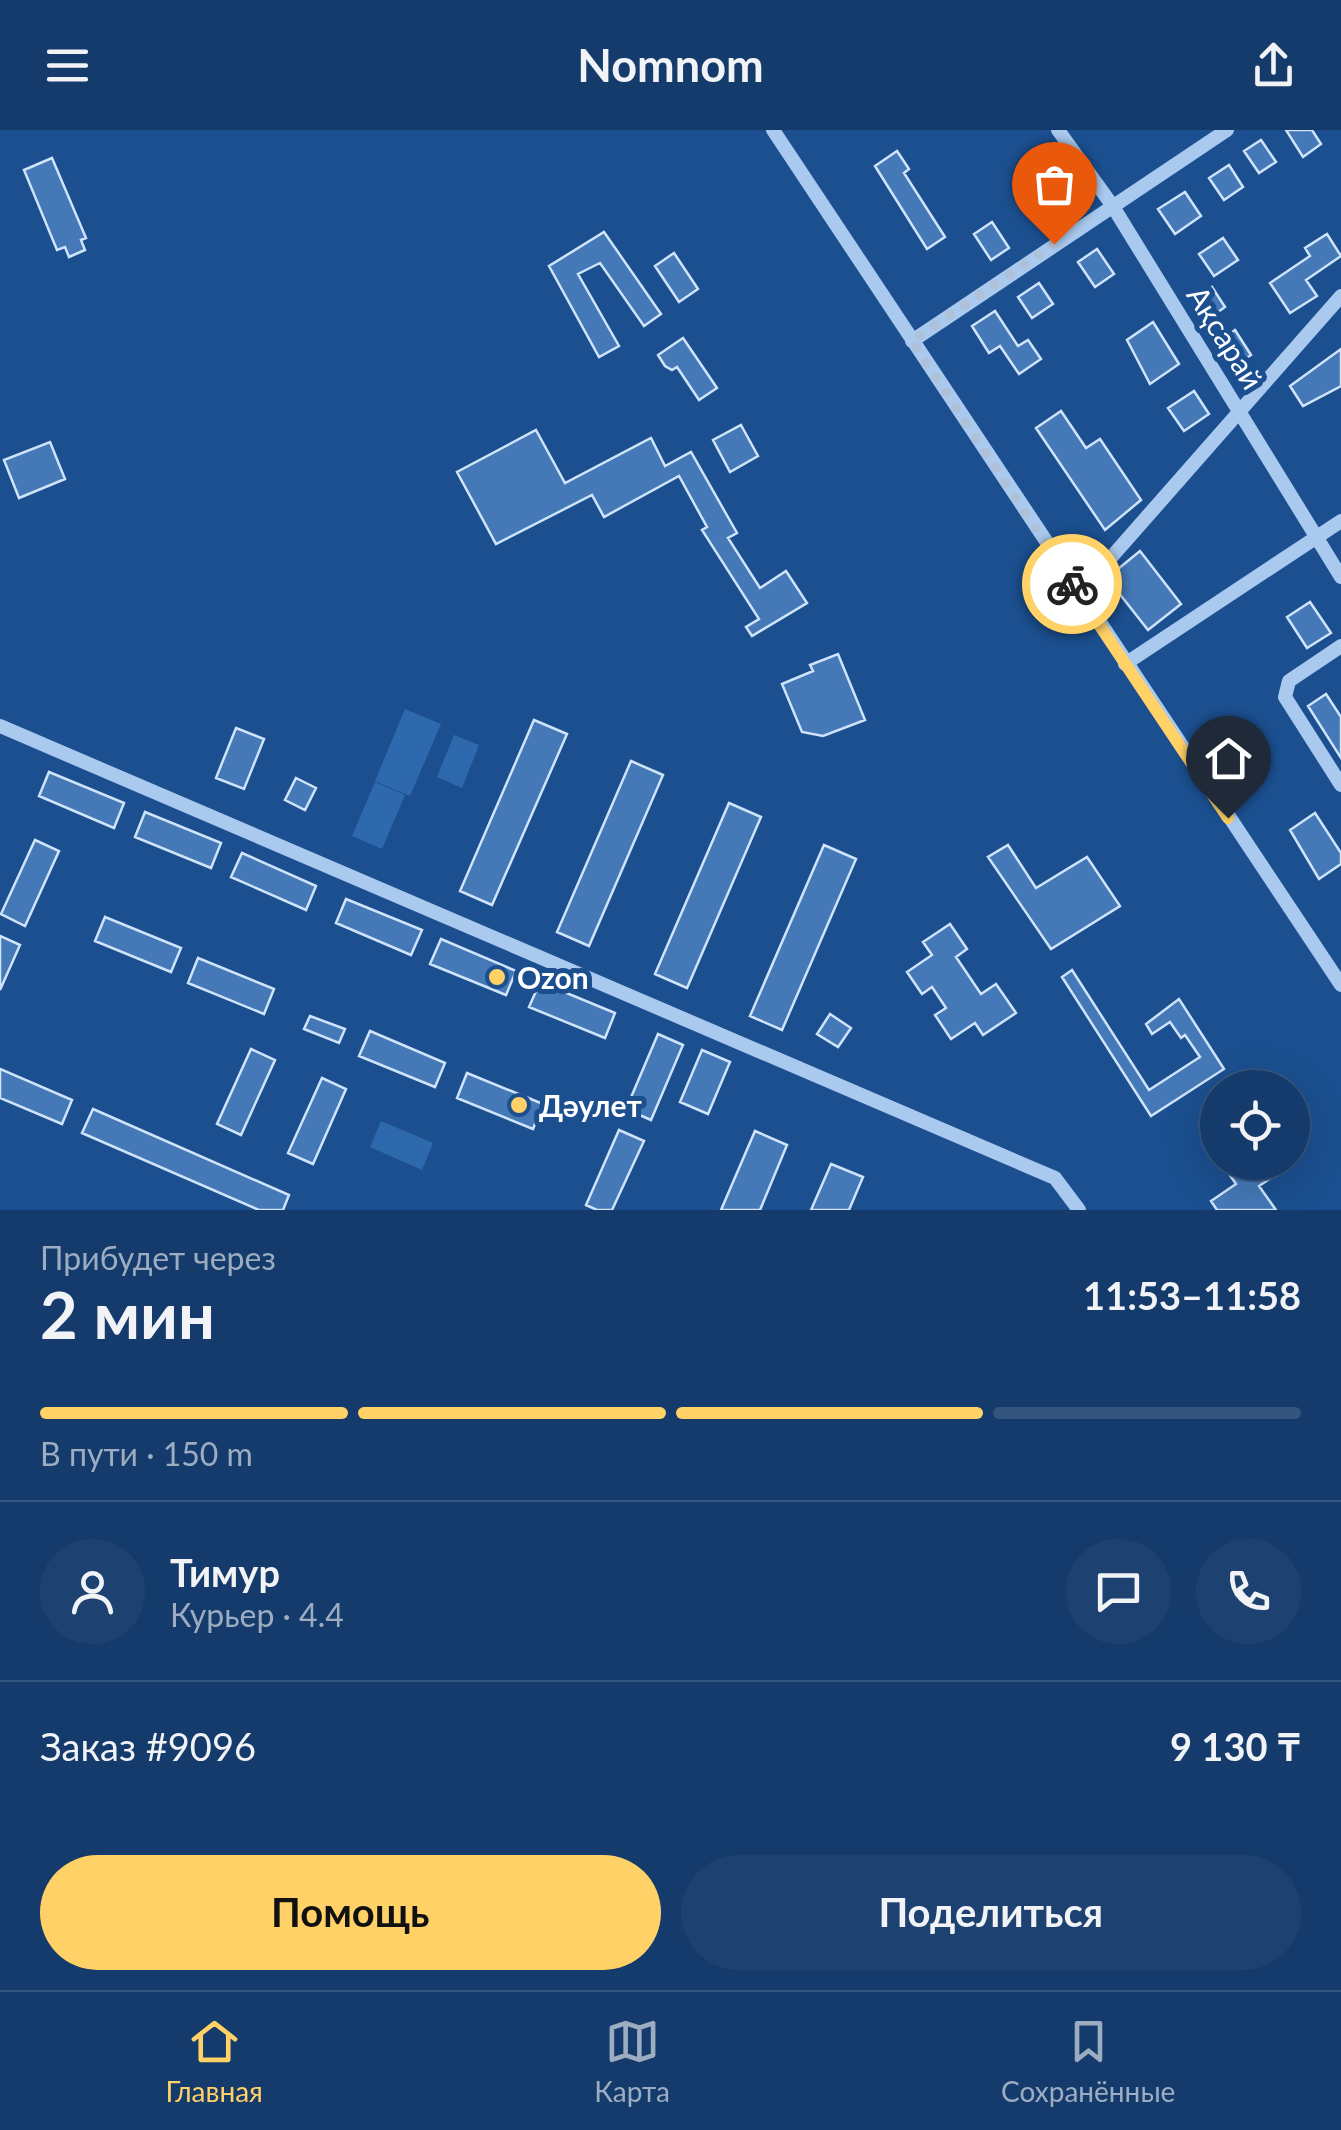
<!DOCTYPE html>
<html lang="ru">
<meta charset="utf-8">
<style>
:root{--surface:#143b6b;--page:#1d4271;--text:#f1f3f6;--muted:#9dadc1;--line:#33557e;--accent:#ffd166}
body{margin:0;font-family:Lato,sans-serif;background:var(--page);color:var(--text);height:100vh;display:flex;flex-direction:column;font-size:38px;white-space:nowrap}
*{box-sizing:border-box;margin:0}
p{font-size:32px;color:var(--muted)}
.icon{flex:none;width:55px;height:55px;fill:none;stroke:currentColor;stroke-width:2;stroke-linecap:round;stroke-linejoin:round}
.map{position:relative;height:1080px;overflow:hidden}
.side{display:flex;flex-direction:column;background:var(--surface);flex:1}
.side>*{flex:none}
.tools{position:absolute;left:1200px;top:940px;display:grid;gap:20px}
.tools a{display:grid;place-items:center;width:110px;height:110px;border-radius:50%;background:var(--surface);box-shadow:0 10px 40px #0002,0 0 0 2px var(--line);font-size:50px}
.pin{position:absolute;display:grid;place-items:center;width:85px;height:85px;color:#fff;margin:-102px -42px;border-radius:50% 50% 50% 0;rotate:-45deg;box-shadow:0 0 10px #0007}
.pin .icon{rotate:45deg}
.courier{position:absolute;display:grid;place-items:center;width:100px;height:100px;margin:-50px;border:8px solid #ffd166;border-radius:50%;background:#fff;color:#222;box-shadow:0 2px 12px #0007}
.head em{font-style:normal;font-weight:700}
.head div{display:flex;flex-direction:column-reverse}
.head{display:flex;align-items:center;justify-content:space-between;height:170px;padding:0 40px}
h1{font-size:65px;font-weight:700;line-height:75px}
.bar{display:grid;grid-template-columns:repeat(4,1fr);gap:15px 10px;align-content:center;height:120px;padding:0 40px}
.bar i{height:12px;border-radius:8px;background:var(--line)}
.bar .active{background:var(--accent)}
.bar p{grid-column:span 4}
.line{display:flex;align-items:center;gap:25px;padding:0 40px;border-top:2px solid var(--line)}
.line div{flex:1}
.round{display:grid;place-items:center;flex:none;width:105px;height:105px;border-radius:52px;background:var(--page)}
.cta{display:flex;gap:20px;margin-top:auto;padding:20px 40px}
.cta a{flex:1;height:115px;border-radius:60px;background:var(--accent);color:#111;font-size:40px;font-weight:700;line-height:115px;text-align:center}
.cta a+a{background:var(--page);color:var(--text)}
header{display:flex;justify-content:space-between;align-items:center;height:130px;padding:0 40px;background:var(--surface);font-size:45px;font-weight:700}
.dock{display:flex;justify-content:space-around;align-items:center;height:140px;border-top:2px solid var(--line);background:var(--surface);font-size:28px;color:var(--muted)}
.dock a{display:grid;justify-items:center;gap:5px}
.dock .active{color:var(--accent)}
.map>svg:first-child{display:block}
</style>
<header><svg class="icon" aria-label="menu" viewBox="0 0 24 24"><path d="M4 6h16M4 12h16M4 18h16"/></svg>Nomnom<svg class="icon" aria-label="share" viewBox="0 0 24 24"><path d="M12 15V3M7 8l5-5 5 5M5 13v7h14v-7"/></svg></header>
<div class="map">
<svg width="1341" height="1080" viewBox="0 0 1341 1080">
<rect width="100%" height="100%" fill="#1b4f8f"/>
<path fill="#2e69ad" d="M405,579L441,594L410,666L375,651Z
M454,605L479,615L462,658L437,647Z
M375,652L405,665L382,719L352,706Z
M381,991L433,1013L422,1040L370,1017Z"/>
<path fill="#4478b7" stroke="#cfe3fa" stroke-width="2.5" d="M1286,0H1312L1321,14L1303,27Z
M1261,10L1276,32L1259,43L1244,21Z
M897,21L909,39L904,43L945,107L927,119L875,36Z
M52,28L86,108L81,110L85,120L69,127L65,117L57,120L24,40Z
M1229,35L1243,57L1224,70L1209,48Z
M1060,54L1075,76L1052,92L1037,69Z
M1185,62L1201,86L1175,104L1158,79Z
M992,92L1009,118L991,130L974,104Z
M604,102L661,184L644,196L600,133L578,144L619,216L599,227L549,136Z
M1327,104L1341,126L1306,150L1317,166L1290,183L1270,153L1310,126L1305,118Z
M1223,108L1238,130L1214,146L1199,124Z
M1097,119L1114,144L1095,157L1078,132Z
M674,123L698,159L679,172L655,136Z
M1039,153L1053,174L1032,188L1018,167Z
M1212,157L1225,177L1208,189L1194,168Z
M995,181L1018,216L1028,210L1041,229L1019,244L1000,216L989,223L972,196Z
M1153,192L1179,234L1150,254L1127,210Z
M1235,200L1251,225L1234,236L1218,212Z
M683,208L717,258L699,270L677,237L672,240L665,236L658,225Z
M1341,219V256L1303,276L1290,256Z
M1194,261L1209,284L1184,301L1168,278Z
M1061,281L1086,318L1100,309L1141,370L1105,400L1036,298Z
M741,295L758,326L730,342L713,310Z
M536,300L565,353L651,308L665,336L691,322L737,403L728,408L760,458L786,441L807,473L752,506L746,497L759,489L702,400L707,397L679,346L604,387L592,365L496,414L457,342Z
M50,312L65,349L19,368L4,330Z
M1140,421L1181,474L1148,500L1107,448Z
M1310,472L1331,503L1307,518L1287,487Z
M838,524L865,590L823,606L802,602L782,554L813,541L810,535Z
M1326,564L1341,587V628L1308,576Z
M534,590L567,604L492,775L460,761Z
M236,598L264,609L244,659L216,648Z
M631,631L663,645L589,816L557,802Z
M49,642L124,673L114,698L39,666Z
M296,648L316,658L305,680L285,670Z
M729,673L761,687L687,858L655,844Z
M145,682L221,713L211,738L135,707Z
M1315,683L1341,723V734L1319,749L1290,700Z
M35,710L59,721L25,796L1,784Z
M824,715L856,729L782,900L750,886Z
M1008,715L1036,758L1087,727L1120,776L1051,819L988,727Z
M242,723L316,756L306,780L231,747Z
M346,769L422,800L411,825L336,793Z
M105,787L181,818L171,842L95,811Z
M950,794L967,819L956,827L981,864L996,854L1016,883L983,905L975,893L951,909L935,885L946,878L932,857L922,864L907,842L932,825L923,812Z
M0,806L20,815L0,860Z
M441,809L516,841L506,865L430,834Z
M198,828L274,859L264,884L188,853Z
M1072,840L1149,960L1200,927L1185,905L1181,908L1170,892L1152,904L1146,894L1179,869L1224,939L1151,986L1062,847Z
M540,852L615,883L605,908L529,877Z
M830,884L851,898L838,917L817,904Z
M310,886L345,899L339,913L304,899Z
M370,901L445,933L435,957L359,926Z
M658,904L683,915L651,990L626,979Z
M251,919L275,930L241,1005L217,994Z
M702,920L730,932L708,984L680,972Z
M0,939L72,970L62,994L0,968Z
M467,943L543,974L533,999L457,968Z
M322,948L346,959L313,1034L288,1023Z
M93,979L289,1065L283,1080H259L82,1003Z
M619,1000L644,1011L612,1080H597L586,1075Z
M755,1001L787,1015L760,1080H721Z
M1239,1032H1261L1271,1048L1259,1056L1276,1080H1217L1211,1071L1236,1054L1227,1041Z
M831,1034L863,1047L849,1080H811Z"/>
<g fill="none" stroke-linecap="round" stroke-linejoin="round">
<path stroke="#a9c9ee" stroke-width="14" d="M773,0L1341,855
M1058,0L1112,75L1341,447
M912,211L1227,0
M1079,464L1341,166
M1341,516L1289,551L1285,567L1341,655
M1125,534L1341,391
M0,596L1055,1048L1079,1080"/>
</g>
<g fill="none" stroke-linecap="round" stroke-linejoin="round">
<path stroke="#afc1d8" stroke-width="10" stroke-dasharray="0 18" d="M1054,114L912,211L1072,454"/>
<path stroke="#ffd166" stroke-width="12" d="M1072,454L1228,688"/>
</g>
<g fill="#ffd166" stroke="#1b4f8f" stroke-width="4">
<circle cx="497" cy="847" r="10"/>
<circle cx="519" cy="975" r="10"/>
</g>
<g text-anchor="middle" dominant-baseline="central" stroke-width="10" stroke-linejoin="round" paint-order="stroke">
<g font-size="30" fill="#fff" stroke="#1b4f8f">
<text transform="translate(1226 207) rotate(58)">Ақсарай</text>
</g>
<g font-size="30" font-weight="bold" fill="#fff" stroke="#1b4f8f" text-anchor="start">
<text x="517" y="847">Ozon</text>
<text x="539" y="975">Дәулет</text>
</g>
</g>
</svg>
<div class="tools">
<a><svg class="icon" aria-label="locate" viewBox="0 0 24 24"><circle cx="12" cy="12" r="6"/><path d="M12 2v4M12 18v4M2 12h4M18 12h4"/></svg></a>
</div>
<div class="pin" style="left:1054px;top:114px;background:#ea580c"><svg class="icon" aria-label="bag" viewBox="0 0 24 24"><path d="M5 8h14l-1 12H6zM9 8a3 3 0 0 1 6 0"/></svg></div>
<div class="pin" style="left:1228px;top:688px;background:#1f2937"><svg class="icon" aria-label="home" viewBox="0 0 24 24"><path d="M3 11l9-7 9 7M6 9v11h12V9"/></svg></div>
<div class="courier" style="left:1072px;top:454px"><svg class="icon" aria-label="bike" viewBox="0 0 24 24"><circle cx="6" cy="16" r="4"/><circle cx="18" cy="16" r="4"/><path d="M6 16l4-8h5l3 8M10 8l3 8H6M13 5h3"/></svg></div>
</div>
<section class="side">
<div class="head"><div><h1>2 мин</h1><p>Прибудет через</p></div><em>11:53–11:58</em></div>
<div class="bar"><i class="active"></i><i class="active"></i><i class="active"></i><i></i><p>В пути · 150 m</p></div>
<div class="line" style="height:180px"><a class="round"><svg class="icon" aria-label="person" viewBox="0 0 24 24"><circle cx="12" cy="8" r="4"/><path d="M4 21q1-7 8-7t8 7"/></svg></a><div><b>Тимур</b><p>Курьер · 4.4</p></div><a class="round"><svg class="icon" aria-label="chat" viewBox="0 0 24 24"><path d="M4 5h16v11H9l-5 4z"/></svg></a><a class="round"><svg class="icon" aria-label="phone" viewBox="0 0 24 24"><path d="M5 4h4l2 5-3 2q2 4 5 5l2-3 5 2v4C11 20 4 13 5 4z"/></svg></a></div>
<div class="line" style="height:130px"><div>Заказ #9096</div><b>9 130 ₸</b></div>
<div class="cta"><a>Помощь</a><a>Поделиться</a></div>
</section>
<nav class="dock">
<a class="active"><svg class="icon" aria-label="home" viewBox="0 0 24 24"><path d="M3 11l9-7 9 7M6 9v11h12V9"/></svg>Главная</a>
<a><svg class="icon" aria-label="map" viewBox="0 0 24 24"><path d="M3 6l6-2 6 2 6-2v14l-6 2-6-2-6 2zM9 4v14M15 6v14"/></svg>Карта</a>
<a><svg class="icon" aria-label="saved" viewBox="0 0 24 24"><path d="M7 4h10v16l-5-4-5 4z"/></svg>Сохранённые</a>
</nav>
